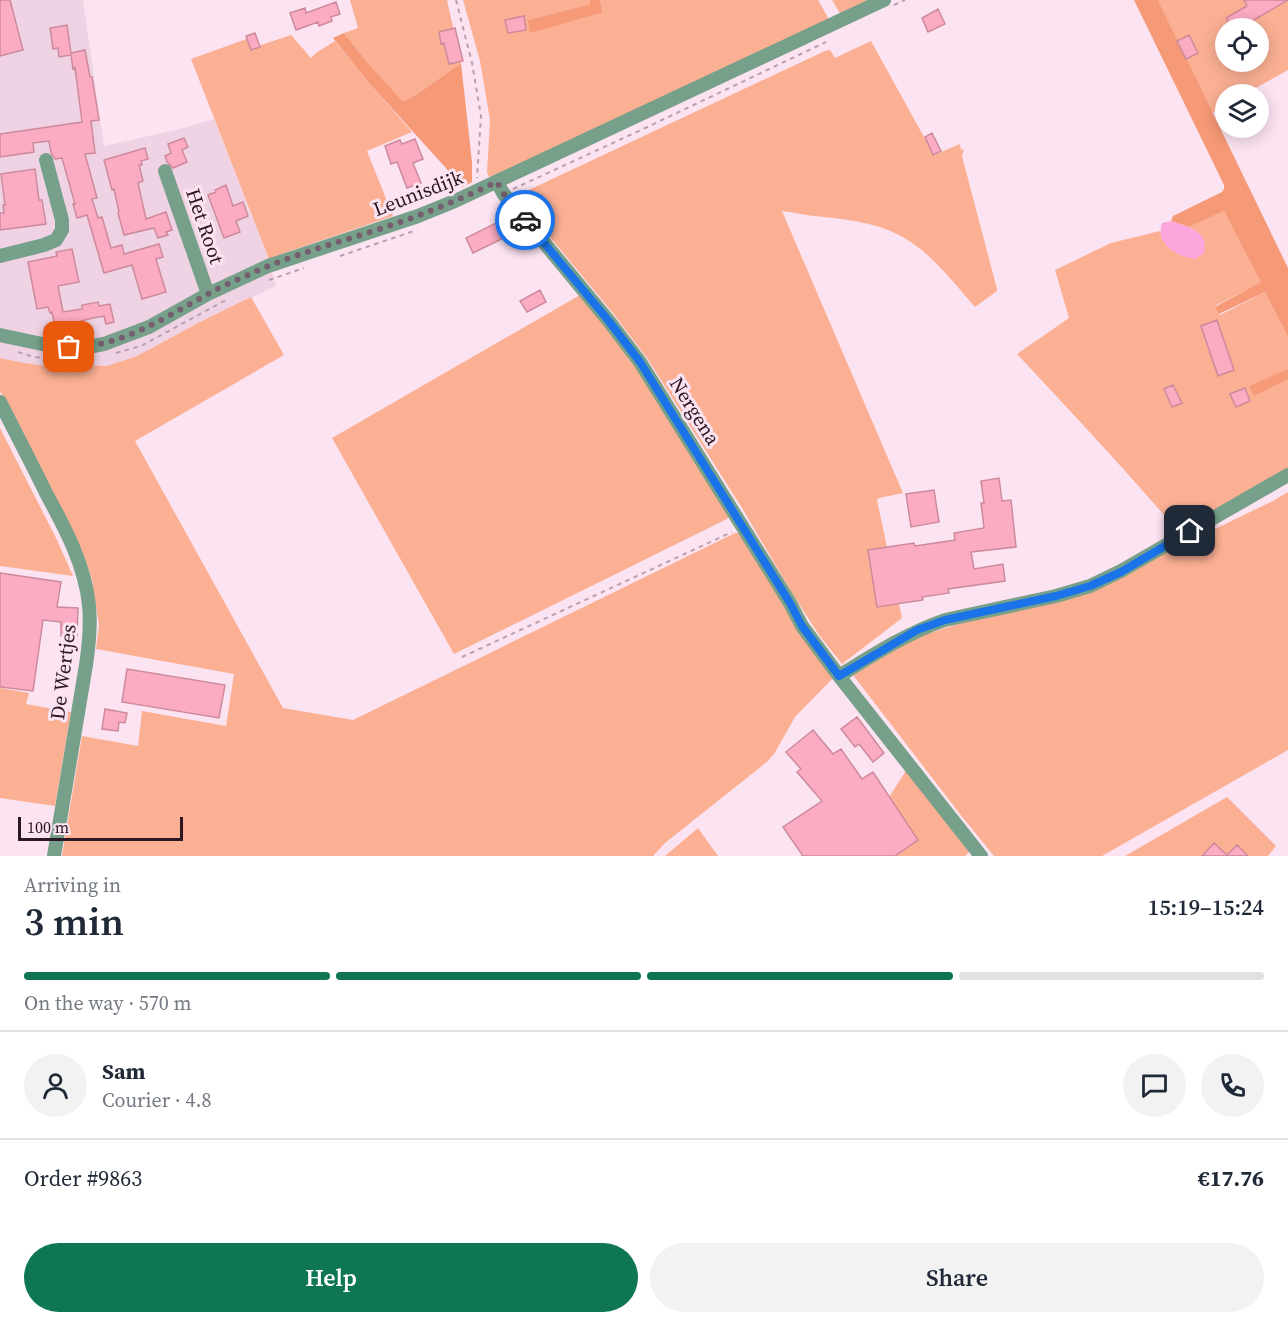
<!DOCTYPE html>
<meta charset="utf-8">
<style>
:root{--surface:#fff;--page:#f2f2f3;--text:#1f2937;--muted:#747a83;--line:#e0e1e3;--accent:#0e7751}
body{margin:0;font-family:"Source Serif 4",serif;background:var(--page);color:var(--text);height:100vh;display:flex;flex-direction:column;font-size:22px;white-space:nowrap}
*{box-sizing:border-box;margin:0}
p{font-size:20px;color:var(--muted)}
.icon{flex:none;width:33px;height:33px;fill:none;stroke:currentColor;stroke-width:2;stroke-linecap:round;stroke-linejoin:round}
.map{position:relative;height:856px;overflow:hidden}
.sheet{display:flex;flex-direction:column;background:var(--surface);flex:1}
.sheet>*{flex:none}
.buttons{position:absolute;left:1215px;top:18px;display:grid;gap:12px}
.buttons a{display:grid;place-items:center;width:54px;height:54px;border-radius:50%;background:var(--surface);box-shadow:0 3px 15px #0003;font-size:30px}
.scale{position:absolute;left:18px;bottom:15px;width:165px;box-sizing:border-box;padding-left:6px;border:3px solid #2c1725;border-top:0;font-size:16px;line-height:21px;white-space:nowrap;color:#2c1725;-webkit-text-stroke:4px #fce3f2;paint-order:stroke}
.pin{position:absolute;display:grid;place-items:center;width:51px;height:51px;color:#fff;margin:-26px;border-radius:12px;box-shadow:0 3px 9px #0006}
.courier{position:absolute;display:grid;place-items:center;width:60px;height:60px;margin:-30px;border:4px solid #1a73e8;border-radius:50%;background:#fff;color:#222;box-shadow:0 2px 8px #0007}
.summary em{font-style:normal;font-weight:600}
.summary div{display:flex;flex-direction:column-reverse}
.summary{display:flex;align-items:center;justify-content:space-between;height:102px;padding:0 24px}
h1{font-size:39px;font-weight:600;line-height:45px}
.bar{display:grid;grid-template-columns:repeat(4,1fr);gap:9px 6px;align-content:center;height:72px;padding:0 24px}
.bar i{height:8px;border-radius:4px;background:var(--line)}
.bar .selected{background:var(--accent)}
.bar p{grid-column:span 4}
.line{display:flex;align-items:center;gap:15px;padding:0 24px;border-top:2px solid var(--line)}
.line div{flex:1}
.round{display:grid;place-items:center;flex:none;width:63px;height:63px;border-radius:32px;background:var(--page)}
.cta{display:flex;gap:12px;margin-top:auto;padding:12px 24px}
.cta a{flex:1;height:69px;border-radius:36px;background:var(--accent);color:#fff;font-size:24px;font-weight:600;line-height:69px;text-align:center}
.cta a+a{background:var(--page);color:var(--text)}
.map>svg:first-child{display:block}
</style>
<div class="map">
<svg width="1288" height="856" viewBox="0 0 1288 856">
<rect width="100%" height="100%" fill="#fce3f2"/>
<path fill="#efd3e4" d="M0,0H83L104,146L184,128L214,119L269,259L276,286L200,322L137,356L107,366L89,365L47,366L24,363L0,358Z"/>
<path fill="#fbb094" fill-rule="evenodd" d="M350,0H447L461,63L416,95L403,103L368,63L344,33L358,28Z
M463,0H590V4L528,20L603,11L600,0H818L830,21L510,171L489,177L487,172L490,120L480,61Z
M832,0H871L841,15Z
M1158,0H1288V70L1245,94H1226L1225,106L1212,113ZM1226,28H1258V62H1226Z
M291,35L311,58L316,53L335,41L369,83L412,132L367,151L393,216L287,252L269,259L191,59L252,37L258,46Z
M871,41L934,155L960,144L961,150L964,149L962,156L997,289V291L975,307C952,281 930,251 899,235C872,221 842,219 814,216C803,215 792,212 782,211L903,493L879,498L877,500L902,618L842,664L819,635L792,593L742,508L647,358L612,312L516,196L825,51L830,50L835,58Z
M1224,211L1262,282L1215,306L1219,314L1220,315L1265,292L1288,337V369L1254,395L1288,379V472L1211,514L1176,529C1125,469 1071,412 1017,354L1069,318L1055,270L1111,243L1160,231L1163,241L1200,234L1189,227Z
M580,295L631,358L730,515L727,519L454,654L332,438Z
M251,297L284,355L135,441L283,708L353,720L735,533H740L834,677L795,717L774,754L768,761L665,843L653,856H62L82,736L138,746L142,711L226,726L234,674L96,649L99,625L92,579L83,554L0,391V358L24,363L47,366L89,365L107,366L137,356L200,322Z
M0,428L57,540L73,576L0,566Z
M1288,492V750L1102,856H994L960,814L853,675L917,637L1130,570L1273,501Z
M0,688L29,693L26,704L71,712L55,806L0,798Z
M907,769L970,851L965,856H800L881,810Z
M1227,797L1276,846L1268,856H1125Z
M698,828L718,856H665Z"/>
<path fill="#f69976" d="M590,0H600L603,12L530,33L528,20L590,4Z
M1134,0H1158L1288,268V337L1265,292L1219,314L1215,307L1261,282L1224,211L1189,227L1171,221L1173,216L1222,192L1224,189V185Z
M344,33L368,63L403,102L416,95L461,63L472,162V182L463,187L369,83L333,38Z
M1288,369V379L1254,396L1249,386Z"/>
<path fill="#fba6dd" d="M1171,221C1182,225 1202,229 1205,243C1205,244 1204,252 1204,253L1195,259C1177,256 1155,245 1162,223Z"/>
<path fill="#fbabc2" stroke="#cd8a9c" stroke-width="1.5" d="M0,0H10L23,50L0,56Z
M1244,0H1288L1240,28H1232L1226,18L1247,6Z
M336,2L340,14L331,17L332,21L319,26L318,22L296,30L290,13L305,8L306,13Z
M938,9L945,24L928,32L922,18Z
M524,16L526,30L508,33L505,20Z
M67,25L71,53L85,50L90,77H92L99,120L91,121L95,153L85,154L97,198L92,199L98,218L102,217L111,248L122,245L124,254L159,244L163,257L156,259L166,292L142,299L132,265L104,273L87,215L77,218L73,204H75L62,158L55,159L51,153L49,141L33,143L34,152L0,157V134L82,122L75,68L73,69L71,55L59,57L58,48L53,49L50,28Z
M455,28L463,61L449,64L444,43L441,44L439,32Z
M255,33L260,47L251,50L246,36Z
M1189,35L1198,53L1186,59L1177,41Z
M932,133L941,151L933,155L925,137Z
M184,138L188,147L182,150L187,162L173,168L167,162L165,156L171,153L168,144Z
M415,139L423,159L413,163L421,183L407,188L397,162L391,164L385,146L400,140L402,144Z
M145,148L148,159L141,161L142,165H139L143,181L138,183L146,219L166,212L172,230L166,232L168,235L158,238L154,228L124,235L118,213L119,212L114,189L112,190L104,160Z
M35,169L39,200H42L46,224L0,230V213H4L3,205H5L1,174Z
M226,185L233,206L243,202L248,216L236,221L240,232L224,238L208,195L216,192L215,190Z
M510,216L518,231L473,253L466,238Z
M72,249L79,282L58,286L63,312L82,309V305L98,302L99,306L110,304L114,322L106,324L104,316L93,318L81,321L83,328L75,330L73,322L55,326L52,312L50,313L48,307L37,309L28,262L57,256L56,252Z
M540,290L546,302L527,312L520,301Z
M1217,320L1234,370L1218,376L1201,326Z
M1173,385L1182,403L1172,407L1164,389Z
M1245,388L1250,401L1236,407L1230,394Z
M999,478L1002,501L1011,500L1016,547L971,552L974,569L1003,564L1005,581L948,589L949,593L922,597L923,600L877,607L868,550L914,543L915,546L955,540L954,533L984,528L981,503H984L981,481Z
M934,490L939,522L911,527L906,494Z
M0,573L61,582L57,607L78,608L77,636H61V622L43,620L33,691L0,687Z
M127,669L225,685L219,718L122,702Z
M105,709L127,713L125,723L119,722L118,731L102,729Z
M857,717L884,753L873,762L859,744L855,747L841,729Z
M813,730L833,754L841,749L862,779L873,772L918,840L895,856H803L783,827L822,801L797,772L801,769L786,752Z
M1214,843L1227,855L1237,845L1248,856H1202Z"/>
<g fill="none" stroke-linecap="round" stroke-linejoin="round">
<path stroke="#b8a0af" stroke-width="2" stroke-dasharray="4.5 4.5" stroke-linecap="butt" d="M456,0L472,63L481,116L477,178
M894,5L905,0
M513,189L641,130L826,42
M340,256L417,230
M269,280L304,268
M18,352L34,357L44,358
M116,353L141,346L226,300
M462,657L732,532"/>
<path stroke="#77a08a" stroke-width="14" d="M165,171L208,294
M497,182L503,193L608,320L640,362L790,603L802,626L839,676L981,856
M0,256L44,245L56,240L62,230V220L46,160
M0,335L47,345L69,347L82,348L104,344L149,327L208,294L268,266L418,216L455,201L884,0
M0,402C15,432 31,462 46,493C65,528 85,565 89,605C91,625 89,645 86,665L54,856
M839,676C873,655 907,633 945,620L1056,596L1090,586L1121,571L1288,475"/>
</g>
<g fill="none" stroke-linecap="round" stroke-linejoin="round">
<path stroke="#755e6d" stroke-width="6" stroke-dasharray="0 10.8" d="M69,347C120,348 164,318 208,294C226,284 246,276 266,267C315,247 367,235 417,216C444,206 471,194 497,182L503,193L525,220"/>
<path stroke="#1a73e8" stroke-width="8" d="M525,220L608,320L640,362L790,603L802,626L839,676L917,630L945,620L1056,596L1090,586L1121,572L1190,531"/>
</g>
<g text-anchor="middle" dominant-baseline="central" stroke-width="6" stroke-linejoin="round" paint-order="stroke">
<g font-size="20" fill="#2c1725" stroke="#fce3f2">
<text transform="translate(418 193) rotate(-21)">Leunisdijk</text>
<text transform="translate(205 226) rotate(71)">Het Root</text>
<text transform="translate(695 411) rotate(58)">Nergena</text>
<text transform="translate(63 672) rotate(-83)">De Wertjes</text>
</g>
</g>
</svg>
<div class="buttons">
<a><svg class="icon" aria-label="locate" viewBox="0 0 24 24"><circle cx="12" cy="12" r="6"/><path d="M12 2v4M12 18v4M2 12h4M18 12h4"/></svg></a>
<a><svg class="icon" aria-label="layers" viewBox="0 0 24 24"><path d="M12 4l9 5-9 5-9-5zM3 14l9 5 9-5"/></svg></a>
</div>
<div class="scale">100 m</div>
<div class="pin" style="left:69px;top:347px;background:#ea580c"><svg class="icon" aria-label="bag" viewBox="0 0 24 24"><path d="M5 8h14l-1 12H6zM9 8a3 3 0 0 1 6 0"/></svg></div>
<div class="pin" style="left:1190px;top:531px;background:#1f2937"><svg class="icon" aria-label="home" viewBox="0 0 24 24"><path d="M3 11l9-7 9 7M6 9v11h12V9"/></svg></div>
<div class="courier" style="left:525px;top:220px"><svg class="icon" aria-label="car" viewBox="0 0 24 24"><path d="M5 17H2v-5l4-1 3-4h7l3 4 3 1v5h-3M9 17h6M6 11h13"/><circle cx="7" cy="17" r="2"/><circle cx="17" cy="17" r="2"/></svg></div>
</div>
<section class="sheet">
<div class="summary"><div><h1>3 min</h1><p>Arriving in</p></div><em>15:19–15:24</em></div>
<div class="bar"><i class="selected"></i><i class="selected"></i><i class="selected"></i><i></i><p>On the way · 570 m</p></div>
<div class="line" style="height:108px"><a class="round"><svg class="icon" aria-label="person" viewBox="0 0 24 24"><circle cx="12" cy="8" r="4"/><path d="M4 21q1-7 8-7t8 7"/></svg></a><div><b>Sam</b><p>Courier · 4.8</p></div><a class="round"><svg class="icon" aria-label="chat" viewBox="0 0 24 24"><path d="M4 5h16v11H9l-5 4z"/></svg></a><a class="round"><svg class="icon" aria-label="phone" viewBox="0 0 24 24"><path d="M5 4h4l2 5-3 2q2 4 5 5l2-3 5 2v4C11 20 4 13 5 4z"/></svg></a></div>
<div class="line" style="height:78px"><div>Order #9863</div><b>€17.76</b></div>
<div class="cta"><a>Help</a><a>Share</a></div>
</section>
